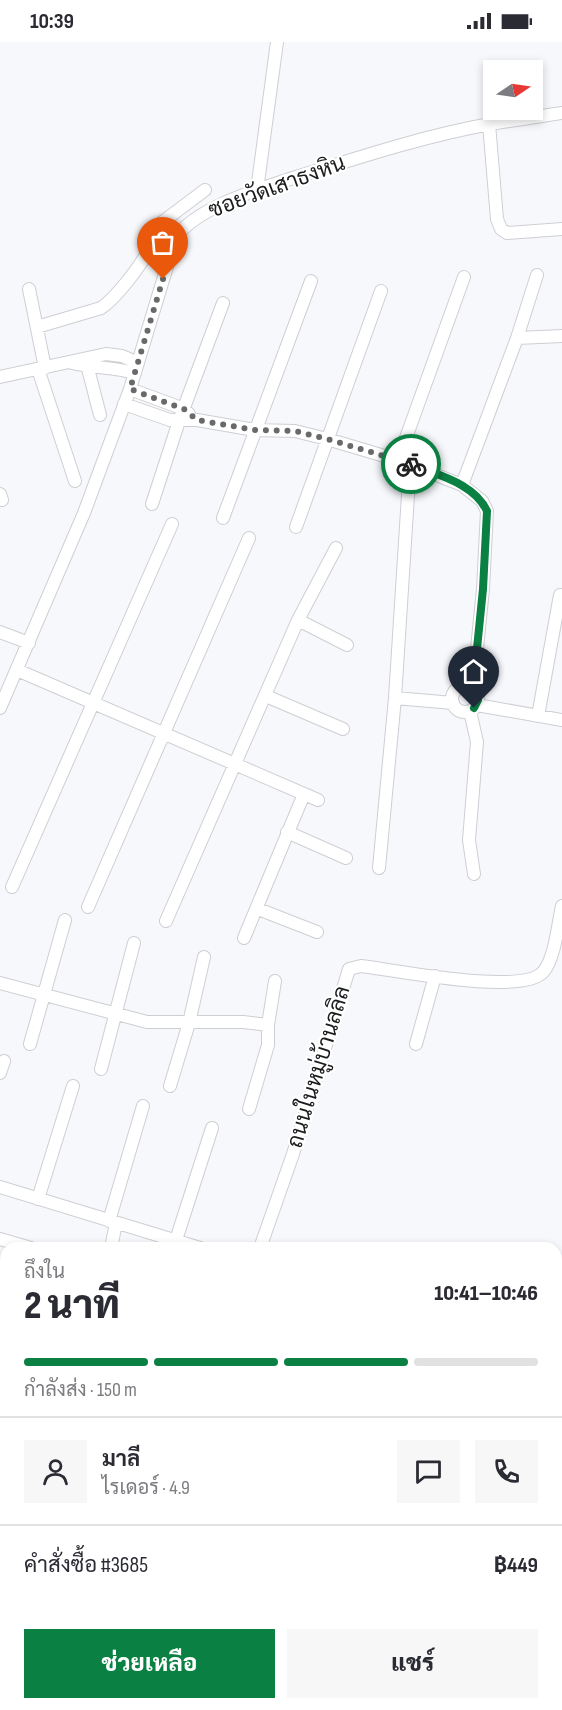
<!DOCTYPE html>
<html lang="th">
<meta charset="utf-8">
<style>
:root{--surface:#fff;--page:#f7f7f7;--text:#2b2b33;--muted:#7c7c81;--line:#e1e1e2;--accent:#0b8043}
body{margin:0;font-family:"Sofia Sans Condensed",Sarabun,sans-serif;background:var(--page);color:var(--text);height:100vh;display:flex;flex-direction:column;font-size:22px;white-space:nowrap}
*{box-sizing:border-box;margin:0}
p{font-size:20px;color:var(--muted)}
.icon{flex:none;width:33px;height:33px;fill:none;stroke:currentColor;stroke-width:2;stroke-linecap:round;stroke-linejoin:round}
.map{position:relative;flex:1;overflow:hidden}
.sheet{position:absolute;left:0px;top:1200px;width:562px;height:468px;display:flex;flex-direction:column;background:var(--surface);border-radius:18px 18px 0 0;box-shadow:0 3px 9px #0003}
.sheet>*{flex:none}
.needle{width:39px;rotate:77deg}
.tools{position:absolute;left:483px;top:18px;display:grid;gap:12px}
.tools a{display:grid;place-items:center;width:60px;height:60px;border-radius:0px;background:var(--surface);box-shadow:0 3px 9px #0003;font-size:30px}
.pin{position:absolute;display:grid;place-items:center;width:51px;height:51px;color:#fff;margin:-62px -26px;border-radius:50% 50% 50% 0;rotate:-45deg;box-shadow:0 0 6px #0007}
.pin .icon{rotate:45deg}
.courier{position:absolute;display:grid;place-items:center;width:60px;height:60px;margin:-30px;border:4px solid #0b8043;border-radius:50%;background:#fff;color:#222;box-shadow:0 2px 8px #0007}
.summary em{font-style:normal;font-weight:800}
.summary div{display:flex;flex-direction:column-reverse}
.summary{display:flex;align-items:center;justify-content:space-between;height:102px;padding:0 24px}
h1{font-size:39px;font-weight:800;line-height:45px}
.bar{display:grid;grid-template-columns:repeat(4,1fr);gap:9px 6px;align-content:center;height:72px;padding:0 24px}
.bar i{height:8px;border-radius:4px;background:var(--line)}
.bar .current{background:var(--accent)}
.bar p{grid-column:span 4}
.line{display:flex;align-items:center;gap:15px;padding:0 24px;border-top:2px solid var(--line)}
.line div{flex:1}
.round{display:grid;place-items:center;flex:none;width:63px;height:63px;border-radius:0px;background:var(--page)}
.primary-button{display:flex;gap:12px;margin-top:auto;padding:12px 24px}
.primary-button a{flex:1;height:69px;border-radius:0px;background:var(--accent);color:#fff;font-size:24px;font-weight:800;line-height:69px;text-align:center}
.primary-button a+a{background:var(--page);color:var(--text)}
.status{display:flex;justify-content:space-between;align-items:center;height:42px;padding:0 30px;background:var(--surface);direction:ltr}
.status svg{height:16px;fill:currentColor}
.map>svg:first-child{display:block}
</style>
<div class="status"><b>10:39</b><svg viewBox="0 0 49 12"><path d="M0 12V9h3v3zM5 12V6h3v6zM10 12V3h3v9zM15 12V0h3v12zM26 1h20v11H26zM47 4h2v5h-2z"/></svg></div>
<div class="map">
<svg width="562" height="1668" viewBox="0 0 562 1668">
<rect width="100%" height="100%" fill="#f7f8fc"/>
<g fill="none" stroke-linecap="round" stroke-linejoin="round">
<defs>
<path id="minor" d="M489,82L497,177L501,187L507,191L562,187
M257,148L277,0
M29,247L45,326
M37,285L101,266C115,257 138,227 147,211C152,201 154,190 161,181L205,148
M517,296L562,294
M86,319L100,373
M72,321C93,326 114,325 135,331
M38,327L75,439
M0,335L106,312L122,314L138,321
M130,347L184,367L189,372
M124,362L170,378H197L255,388L295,389L327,397L398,418L462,443L482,459L487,469L483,547L473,646
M398,418L464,235
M462,443L517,296L537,233
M0,452L2,458
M152,462L179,379L223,261
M223,476L311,239
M296,485L381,249
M298,578L347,603
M0,590L29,601
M17,628L318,758
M452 657a13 13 0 1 1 26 0a13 13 0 1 1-26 0Z
M266,654L343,687
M395,656L453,661
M477,663L562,678
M0,666L84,471L130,347L176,195C199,164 260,147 296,135C360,115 424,94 490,82C514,78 538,75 562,71
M470,669L477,700L469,798L474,832
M538,674L560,553
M287,790L346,816
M379,826L395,656L410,422
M12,845L172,482
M88,865L249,496
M258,867L317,890
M166,879L298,578L336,506
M244,896L304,752
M0,941L147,980H243L268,983
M30,1002L65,878
M416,1002L435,934
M101,1027L134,901
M0,1031L4,1019
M170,1044L189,981L204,915
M249,1067L268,1003V983L275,939
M0,1145L200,1206
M38,1157L73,1044
M109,1179L143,1064
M0,1197L31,1206
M176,1198L212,1086
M111,1206L116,1181
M260,1206L293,1112L349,927L361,924C395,928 522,954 543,930C555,917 558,881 562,864
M0,1334L6,1315
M0,1412L6,1413"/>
</defs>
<use href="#minor" stroke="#cecfd3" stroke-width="14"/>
<use href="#minor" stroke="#fff" stroke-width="12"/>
</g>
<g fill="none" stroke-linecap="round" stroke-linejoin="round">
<path stroke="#68696b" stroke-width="6" stroke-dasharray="0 10.8" d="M163,237L130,347L184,367L197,378L255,388L295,389L327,397L411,422"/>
<path stroke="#0b8043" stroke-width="8" d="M411,422C437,433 474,441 487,469L483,547L473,646L476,650L478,658L474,666"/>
</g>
<g text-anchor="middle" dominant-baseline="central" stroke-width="4.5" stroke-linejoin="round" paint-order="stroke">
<g font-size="22" fill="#1b1c1d" stroke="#fff">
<text transform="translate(277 145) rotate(-20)">ซอยวัดเสาธงหิน</text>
<text transform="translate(319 1025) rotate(-73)">ถนนในหมู่บ้านลลิล</text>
</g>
</g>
</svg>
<div class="tools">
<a><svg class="needle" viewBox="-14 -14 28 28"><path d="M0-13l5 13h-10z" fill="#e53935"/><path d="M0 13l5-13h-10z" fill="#7c7c81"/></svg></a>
</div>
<div class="pin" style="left:163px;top:237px;background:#ea580c"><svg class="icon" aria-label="bag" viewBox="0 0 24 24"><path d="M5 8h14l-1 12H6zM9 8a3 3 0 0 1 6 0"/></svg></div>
<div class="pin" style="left:474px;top:666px;background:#1f2937"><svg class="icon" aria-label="home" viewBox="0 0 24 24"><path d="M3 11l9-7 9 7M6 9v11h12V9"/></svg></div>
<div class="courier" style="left:411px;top:422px"><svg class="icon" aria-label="bike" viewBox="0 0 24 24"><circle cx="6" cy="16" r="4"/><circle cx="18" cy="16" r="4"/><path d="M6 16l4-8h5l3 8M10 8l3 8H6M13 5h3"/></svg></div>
<section class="sheet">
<div class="summary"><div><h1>2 นาที</h1><p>ถึงใน</p></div><em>10:41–10:46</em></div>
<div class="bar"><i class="current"></i><i class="current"></i><i class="current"></i><i></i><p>กำลังส่ง · 150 m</p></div>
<div class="line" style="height:108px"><a class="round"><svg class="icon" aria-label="person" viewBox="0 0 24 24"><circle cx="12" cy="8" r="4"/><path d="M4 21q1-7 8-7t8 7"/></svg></a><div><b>มาลี</b><p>ไรเดอร์ · 4.9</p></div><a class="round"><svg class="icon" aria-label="chat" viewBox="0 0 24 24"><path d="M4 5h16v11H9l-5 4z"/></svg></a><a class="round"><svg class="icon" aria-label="phone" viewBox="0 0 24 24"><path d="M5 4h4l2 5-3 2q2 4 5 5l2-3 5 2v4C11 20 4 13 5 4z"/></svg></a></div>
<div class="line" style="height:78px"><div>คำสั่งซื้อ #3685</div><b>฿449</b></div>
<div class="primary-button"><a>ช่วยเหลือ</a><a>แชร์</a></div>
</section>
</div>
